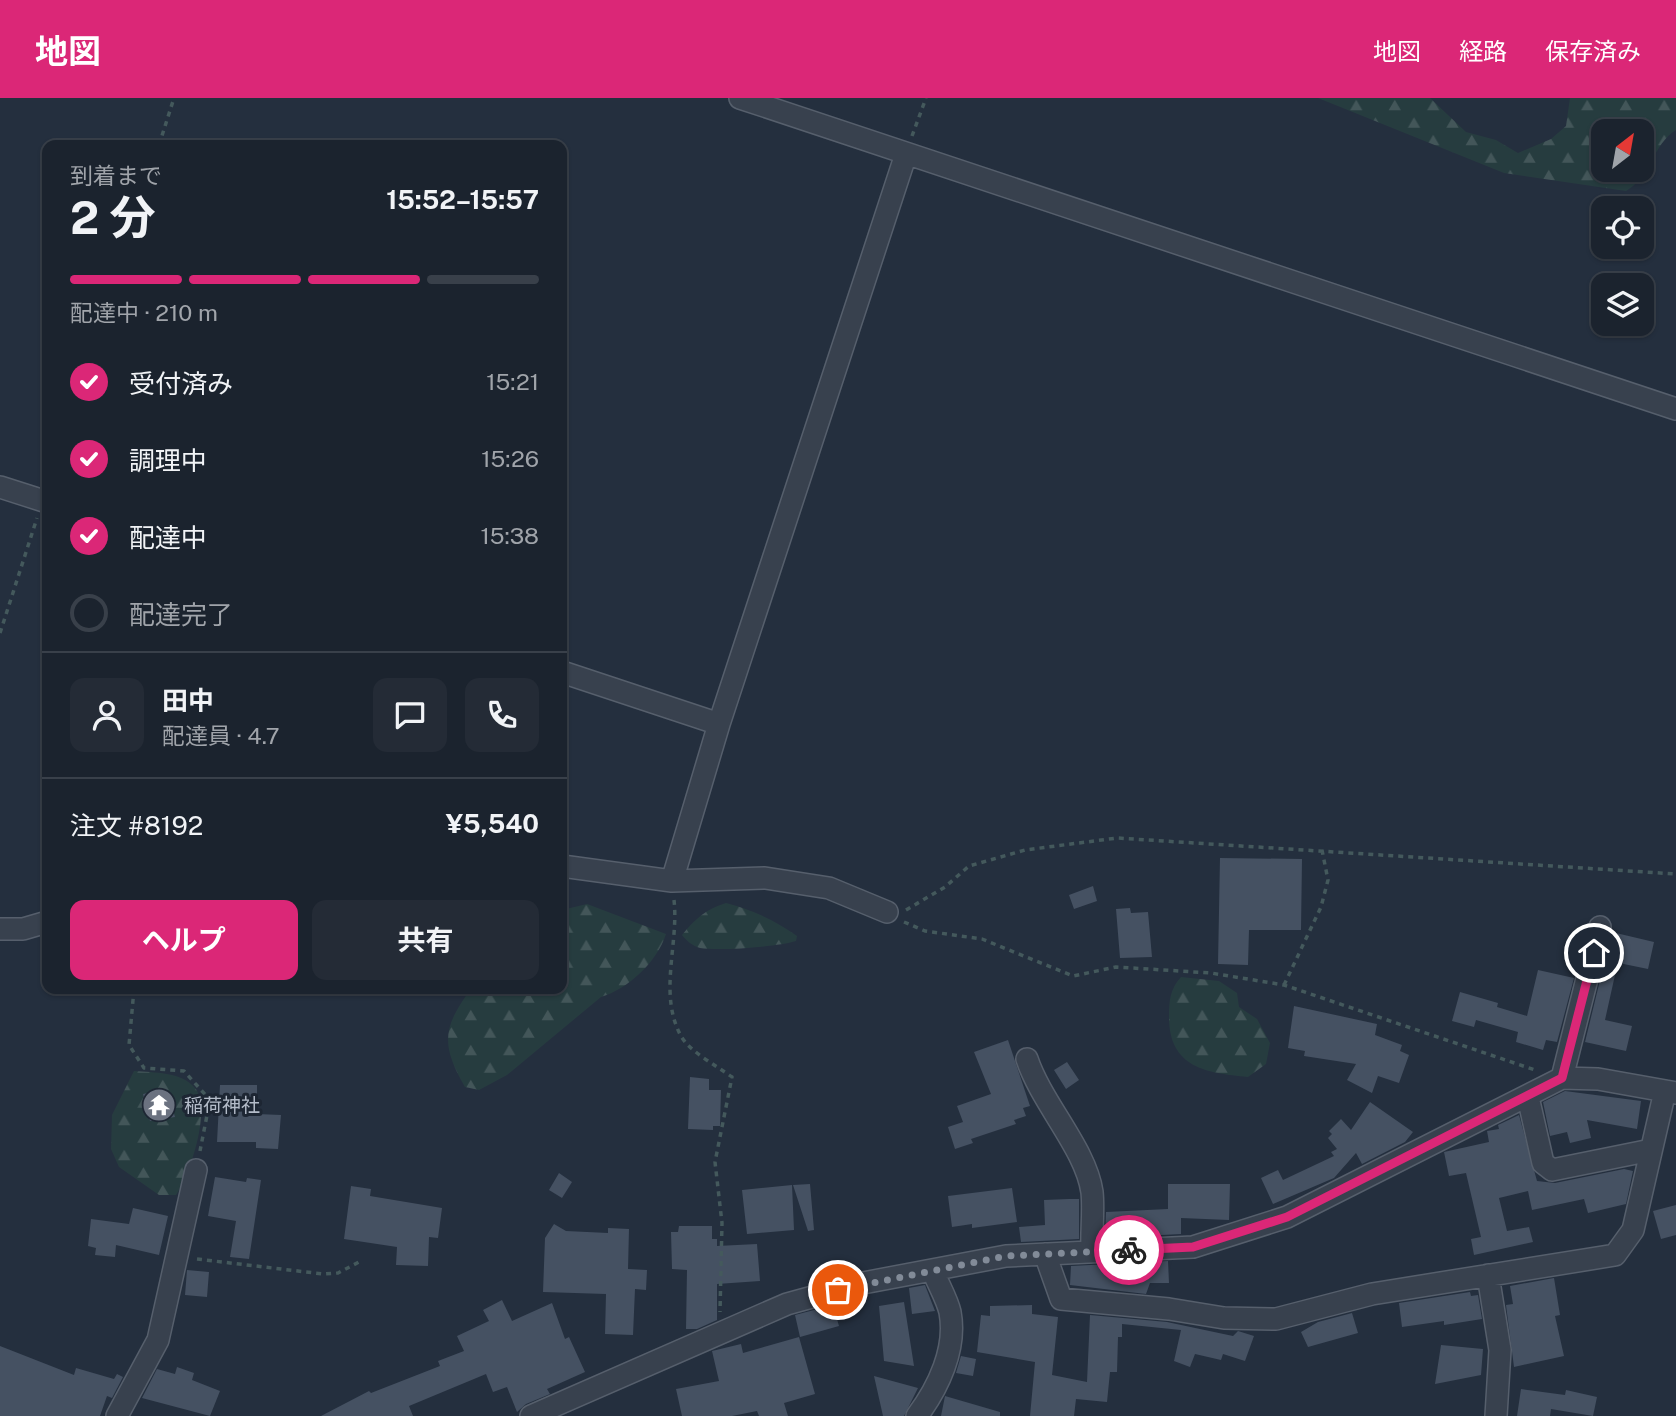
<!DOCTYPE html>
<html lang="ja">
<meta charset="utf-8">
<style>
:root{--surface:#1b232e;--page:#242b36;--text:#f1f3f6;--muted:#a0a4aa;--line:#39404a;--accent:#db2777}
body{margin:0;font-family:"Public Sans","Noto Sans JP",sans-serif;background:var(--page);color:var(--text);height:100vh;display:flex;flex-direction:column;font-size:26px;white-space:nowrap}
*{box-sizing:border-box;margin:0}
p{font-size:23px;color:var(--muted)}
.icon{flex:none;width:38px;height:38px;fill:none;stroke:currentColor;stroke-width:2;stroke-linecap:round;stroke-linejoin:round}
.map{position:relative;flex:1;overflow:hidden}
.details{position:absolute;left:42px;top:42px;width:525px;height:854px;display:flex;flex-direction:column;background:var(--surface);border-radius:14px;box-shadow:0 2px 5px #0004,0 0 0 2px var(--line)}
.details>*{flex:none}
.needle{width:46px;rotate:31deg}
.controls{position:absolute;left:1591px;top:21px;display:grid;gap:14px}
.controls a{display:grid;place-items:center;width:63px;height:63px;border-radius:14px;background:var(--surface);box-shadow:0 2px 5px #0004,0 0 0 2px var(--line);font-size:35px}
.pin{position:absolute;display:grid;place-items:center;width:60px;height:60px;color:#fff;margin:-30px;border:4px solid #fff;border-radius:50%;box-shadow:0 2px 7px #0007}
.courier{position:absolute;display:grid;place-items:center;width:70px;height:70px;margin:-35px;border:5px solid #db2777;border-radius:50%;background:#fff;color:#222;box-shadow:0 2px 9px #0007}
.summary em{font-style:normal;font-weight:700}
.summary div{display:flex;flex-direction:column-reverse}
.summary{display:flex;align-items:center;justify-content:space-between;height:119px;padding:0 28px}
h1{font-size:46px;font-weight:700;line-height:52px}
.bar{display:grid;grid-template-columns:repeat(4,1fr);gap:10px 7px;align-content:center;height:84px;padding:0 28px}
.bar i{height:9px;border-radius:5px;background:var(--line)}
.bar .current{background:var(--accent)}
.bar p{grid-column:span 4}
.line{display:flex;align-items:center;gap:18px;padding:0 28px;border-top:2px solid var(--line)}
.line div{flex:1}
.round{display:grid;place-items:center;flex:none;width:74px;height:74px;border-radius:14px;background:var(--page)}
ol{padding:0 28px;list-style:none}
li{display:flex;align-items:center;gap:21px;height:77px}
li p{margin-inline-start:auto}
li .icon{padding:7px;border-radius:50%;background:var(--accent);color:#fff;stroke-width:4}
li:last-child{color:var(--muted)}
li i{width:38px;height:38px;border:4px solid var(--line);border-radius:50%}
.cta{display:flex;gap:14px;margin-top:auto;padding:14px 28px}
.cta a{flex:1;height:80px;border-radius:14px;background:var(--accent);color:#fff;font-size:28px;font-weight:700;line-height:80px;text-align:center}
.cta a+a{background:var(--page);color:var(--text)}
header{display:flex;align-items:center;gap:42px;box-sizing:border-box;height:98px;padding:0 35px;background:var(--accent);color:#fff}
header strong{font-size:33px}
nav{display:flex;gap:38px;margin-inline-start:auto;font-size:24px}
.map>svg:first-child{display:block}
</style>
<header>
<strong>地図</strong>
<nav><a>地図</a><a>経路</a><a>保存済み</a></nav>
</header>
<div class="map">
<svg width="1676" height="1318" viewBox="0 0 1676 1318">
<defs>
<pattern id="forest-firs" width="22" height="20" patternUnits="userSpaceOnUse" patternTransform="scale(1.75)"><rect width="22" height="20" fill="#263c3f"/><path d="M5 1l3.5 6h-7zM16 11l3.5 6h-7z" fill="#435659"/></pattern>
</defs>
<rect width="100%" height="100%" fill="#242f3e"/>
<path fill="url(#forest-firs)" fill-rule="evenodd" d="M1318,0H1430L1466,34L1496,42L1518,55L1551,41L1566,28L1570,0H1676V32C1653,46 1650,80 1626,93L1504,75ZM1642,33V72H1603V33Z
M726,805C752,812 775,822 797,838L796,843C776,849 720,853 700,850C692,848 686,842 682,837C695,821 706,811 726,805Z
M587,806L666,836C657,864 628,891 601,899L507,977L479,992L465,989C441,947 442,930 471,891H562V812Z
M1181,879L1219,883L1237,895L1239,909L1257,921L1270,945L1266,966L1248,979C1207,975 1169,970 1169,919C1169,903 1170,891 1181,879Z
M134,973C154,975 181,973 195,990C212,1010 190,1077 176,1097H159L119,1069L111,1051L112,1017Z"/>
<path fill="#455162" d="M1220,760L1302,761L1301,832H1249L1248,867L1218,866Z
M1093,788L1097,803L1074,811L1069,797Z
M1130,810L1131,815L1148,814L1152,859L1120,860L1116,811Z
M1616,835L1654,844L1648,871L1609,863Z
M1538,872L1574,880L1557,944L1546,942L1543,952L1516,944L1518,934L1476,922L1474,929L1452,923L1460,894L1498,905L1497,909L1527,918Z
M1602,874L1615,877L1605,922L1632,928L1626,953L1585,944Z
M1294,908L1377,926L1375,937L1402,947L1400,953L1409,957L1399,985L1378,978L1372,995L1347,982L1356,966L1304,958L1305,953L1288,950Z
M1008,942L1030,1008L1023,1010L1026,1018L1014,1022L1016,1026L971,1041L973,1045L955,1051L948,1029L963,1024L957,1008L991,996L974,954Z
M1067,964L1079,982L1066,991L1054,972Z
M690,979L709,981V992H721L720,1028H713V1032L688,1031Z
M220,987H257V1016L281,1017L278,1051L256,1050V1044H217Z
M167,991L175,1019L150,1023L143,996Z
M1565,993L1641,1003L1637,1031L1587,1022L1591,1040L1570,1045L1567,1034L1550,1038L1543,1004Z
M1370,1004L1413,1034L1405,1044L1362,1066L1356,1055L1334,1080L1273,1106L1261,1080L1278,1072L1283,1082L1334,1058L1331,1054L1337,1051L1328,1040L1332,1036L1329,1033L1341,1021L1351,1032Z
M1519,1017L1537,1083L1555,1085L1624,1071L1633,1073L1626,1106L1588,1115L1584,1101L1532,1112L1528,1093L1499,1100L1507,1133L1529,1129L1533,1144L1474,1157L1471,1141L1481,1139L1466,1075L1449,1078L1444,1054L1489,1044L1487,1033L1499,1031L1498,1027Z
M559,1075L572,1084L562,1100L549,1092Z
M215,1079L246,1084L247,1080L261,1082L249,1161L230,1159L236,1123L208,1118Z
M810,1086L814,1132L808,1133L793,1087Z
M1168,1086H1230L1229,1122L1181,1120V1136L1105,1140L1106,1114L1168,1111Z
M792,1087L794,1132L747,1136L742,1092Z
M351,1088L371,1091L370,1098L442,1110L438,1140L429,1139L428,1168L396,1167L397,1149L344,1141Z
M1012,1090L1017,1124L972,1130V1126L952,1129L948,1098Z
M1069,1101H1079V1141L1021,1144L1019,1129L1045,1127L1044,1102Z
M1676,1107V1137L1661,1141L1653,1113Z
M133,1110L168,1118L159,1157L116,1147L115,1159L95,1157L96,1150L88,1148L91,1121L129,1126Z
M554,1126L566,1133L608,1135V1130L629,1131L628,1171L647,1172L646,1192L635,1191L633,1237L605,1236L606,1196L543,1194L545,1140Z
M679,1128H712V1141H717V1148L757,1146L760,1183L717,1186V1222L697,1231H686L687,1172L672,1171L671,1134H678Z
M839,1162L844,1177L824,1182L819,1168Z
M1168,1163L1169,1185H1150L1146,1196L1070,1187L1071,1168Z
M187,1172L209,1174L207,1199L185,1197Z
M1554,1180L1560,1217L1555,1218L1564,1258L1514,1269L1506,1207L1513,1206L1510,1188Z
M925,1187L935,1213L912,1216L909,1190Z
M1470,1194L1471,1198L1478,1197L1482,1221L1444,1227V1223L1402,1229L1399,1205Z
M502,1202L512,1223L552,1205L565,1241L569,1239L585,1274L547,1291L550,1296L526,1306L517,1314L507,1289L493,1294L486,1276L409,1308L413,1318H321L369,1293L371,1295L440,1268L438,1263L464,1253L457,1238L489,1223L483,1212Z
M904,1204L914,1268L884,1263L879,1208Z
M833,1207L839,1228L800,1239L795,1217Z
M1032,1207V1216L1058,1219L1052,1277L1087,1284L1090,1217L1167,1224L1233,1238L1238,1233L1254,1238L1245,1263L1223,1256L1221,1262L1195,1256L1190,1269L1174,1263L1181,1232L1122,1226V1239H1118L1117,1274H1110L1107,1304L1076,1301L1074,1318H1030L1035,1264L977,1254L981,1217L990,1218V1208Z
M1352,1215L1358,1235L1308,1249L1301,1234L1318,1224Z
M799,1239L815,1296L784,1305L788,1318H759L757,1313L732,1318H682L676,1291L719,1283L712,1253L741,1246L743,1255Z
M1441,1247L1483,1251L1481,1277L1435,1286Z
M0,1248L74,1277L76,1270L114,1281L117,1276L123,1279L112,1300L107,1298L100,1318H0Z
M961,1258L976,1261L973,1278L956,1275Z
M177,1269L194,1275L192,1282L220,1293L210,1318L142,1300L157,1271L175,1276Z
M874,1278L918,1290L904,1318H883Z
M1521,1291L1565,1297L1566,1292L1597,1299L1593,1318L1551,1311L1550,1318H1517Z
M945,1298L1000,1314V1318H941Z"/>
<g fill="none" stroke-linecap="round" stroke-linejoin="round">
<defs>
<path id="minor" d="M740,0L1676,311
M0,389L47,404
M562,574L719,626
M562,768L672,783L765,780L829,790L887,814
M672,783L719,626L906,56
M0,831H23L47,824
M1027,961C1042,1006 1086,1051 1092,1094C1094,1113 1091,1135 1092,1154
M1562,980L1600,829
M1528,999L1543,1065L1552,1072L1651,1052
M1045,1156L1061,1201L1169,1211L1224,1220L1276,1221L1372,1196L1615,1157L1633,1132L1665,993
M1488,1177L1500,1252L1496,1318
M117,1318L158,1242L196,1072
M531,1318L787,1206L863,1185L1006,1158L1193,1149L1287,1119L1562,980L1598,981L1676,995
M917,1318C938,1290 957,1251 950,1214C947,1201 938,1186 933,1173"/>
</defs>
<use href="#minor" stroke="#565f6c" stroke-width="24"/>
<path stroke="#44595c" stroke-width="3.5" stroke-dasharray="5 5" stroke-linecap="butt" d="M912,38L926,0
M159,47L174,0
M0,535L37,420
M674,802C679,846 658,896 681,938C690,954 717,968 732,979L715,1064L722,1125L720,1214
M906,812L945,789L969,768L1025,752L1117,740L1676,776
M904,824L925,833L982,841L1073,878L1116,869L1211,875L1284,887L1535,972
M1284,887L1321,809L1328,782L1322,752
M134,891L129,947L144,970L184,973L210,1002L200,1053
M197,1161L323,1176L338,1175L359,1164"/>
<use href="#minor" stroke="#38414e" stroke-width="21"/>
</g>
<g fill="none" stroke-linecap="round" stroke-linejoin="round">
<path stroke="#828b98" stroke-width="7" stroke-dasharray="0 12.6" d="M838,1192L1006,1158L1129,1152"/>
<path stroke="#db2777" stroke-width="9" d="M1129,1152L1193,1149L1287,1119L1562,980L1594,855"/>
</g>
<defs>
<symbol id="temple-disc" viewBox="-11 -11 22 22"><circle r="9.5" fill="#6b7280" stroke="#1d2633"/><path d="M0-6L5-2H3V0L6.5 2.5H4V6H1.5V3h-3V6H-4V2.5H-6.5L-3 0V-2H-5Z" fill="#fff"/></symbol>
</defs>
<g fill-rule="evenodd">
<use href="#temple-disc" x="140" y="988" width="38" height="38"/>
</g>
<g text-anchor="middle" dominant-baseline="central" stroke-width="6" stroke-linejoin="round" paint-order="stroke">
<g font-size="19" fill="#b4bcc9" stroke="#1d2633" text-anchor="start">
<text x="184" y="1007">稲荷神社</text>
</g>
</g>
</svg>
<div class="controls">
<a><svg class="needle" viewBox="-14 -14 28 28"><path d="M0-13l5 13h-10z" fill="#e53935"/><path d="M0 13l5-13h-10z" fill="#a0a4aa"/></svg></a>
<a><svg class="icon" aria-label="locate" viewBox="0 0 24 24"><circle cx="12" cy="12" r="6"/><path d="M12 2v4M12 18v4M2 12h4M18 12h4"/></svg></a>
<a><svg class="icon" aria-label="layers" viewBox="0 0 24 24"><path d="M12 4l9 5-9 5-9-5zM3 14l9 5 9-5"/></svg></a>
</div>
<div class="pin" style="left:838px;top:1192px;background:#ea580c"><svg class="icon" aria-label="bag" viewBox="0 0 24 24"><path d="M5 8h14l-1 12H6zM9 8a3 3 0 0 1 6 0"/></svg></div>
<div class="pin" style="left:1594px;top:855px;background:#1f2937"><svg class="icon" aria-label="home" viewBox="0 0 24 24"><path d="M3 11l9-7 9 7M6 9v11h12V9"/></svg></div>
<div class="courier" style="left:1129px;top:1152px"><svg class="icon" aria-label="bike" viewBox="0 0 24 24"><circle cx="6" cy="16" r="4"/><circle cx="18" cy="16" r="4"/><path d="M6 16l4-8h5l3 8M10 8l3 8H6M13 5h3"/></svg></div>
<section class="details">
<div class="summary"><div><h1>2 分</h1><p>到着まで</p></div><em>15:52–15:57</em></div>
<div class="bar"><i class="current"></i><i class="current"></i><i class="current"></i><i></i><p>配達中 · 210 m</p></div>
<ol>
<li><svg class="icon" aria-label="check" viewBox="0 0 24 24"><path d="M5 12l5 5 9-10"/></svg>受付済み<p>15:21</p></li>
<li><svg class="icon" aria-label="check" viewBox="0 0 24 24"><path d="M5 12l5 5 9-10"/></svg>調理中<p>15:26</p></li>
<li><svg class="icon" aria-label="check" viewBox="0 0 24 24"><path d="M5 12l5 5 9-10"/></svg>配達中<p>15:38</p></li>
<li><i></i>配達完了</li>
</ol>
<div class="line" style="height:126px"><a class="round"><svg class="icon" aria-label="person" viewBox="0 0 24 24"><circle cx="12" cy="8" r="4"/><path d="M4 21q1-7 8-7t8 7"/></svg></a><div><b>田中</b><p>配達員 · 4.7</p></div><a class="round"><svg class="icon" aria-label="chat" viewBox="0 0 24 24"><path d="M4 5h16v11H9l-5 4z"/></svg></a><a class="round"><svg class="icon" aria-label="phone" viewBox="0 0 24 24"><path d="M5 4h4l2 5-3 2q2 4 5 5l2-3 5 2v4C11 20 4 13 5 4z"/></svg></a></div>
<div class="line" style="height:91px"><div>注文 #8192</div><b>¥5,540</b></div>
<div class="cta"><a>ヘルプ</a><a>共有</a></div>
</section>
</div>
